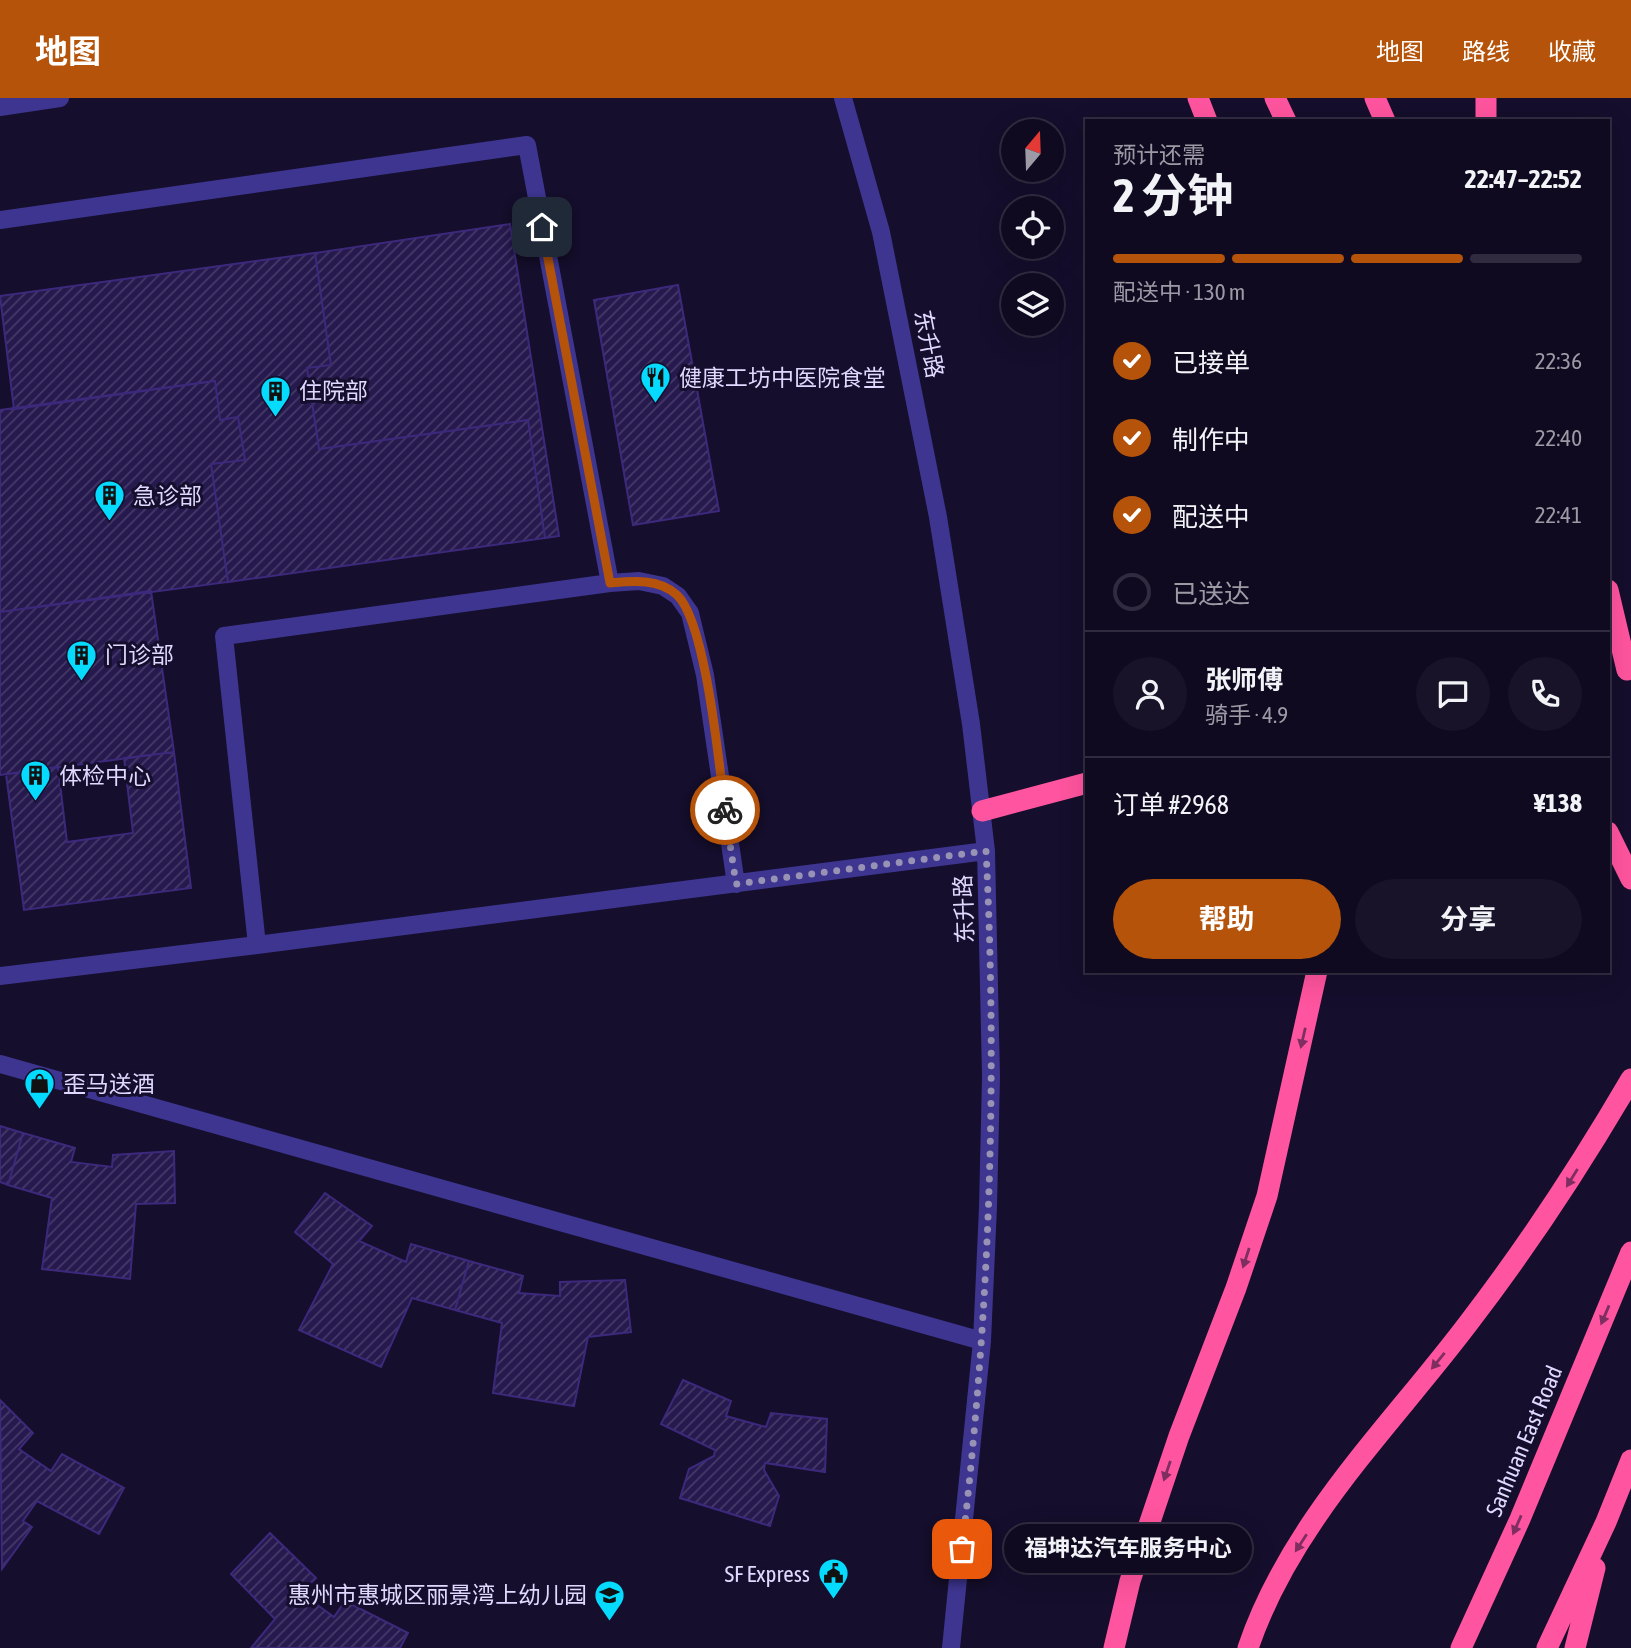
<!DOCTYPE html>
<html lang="zh">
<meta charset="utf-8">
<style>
:root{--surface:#100a21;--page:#19132a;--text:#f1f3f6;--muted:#9c9aa5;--line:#302b3f;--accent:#b45309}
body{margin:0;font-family:"Asap Condensed","Noto Sans SC",sans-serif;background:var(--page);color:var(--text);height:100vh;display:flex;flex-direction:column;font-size:26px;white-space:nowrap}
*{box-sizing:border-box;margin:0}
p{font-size:23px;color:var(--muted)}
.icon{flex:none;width:38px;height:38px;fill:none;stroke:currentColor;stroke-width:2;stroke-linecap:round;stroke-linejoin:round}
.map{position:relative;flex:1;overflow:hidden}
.details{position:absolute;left:1085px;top:21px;width:525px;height:854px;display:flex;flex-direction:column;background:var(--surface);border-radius:0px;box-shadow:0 7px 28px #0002,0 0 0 2px var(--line)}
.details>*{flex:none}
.needle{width:46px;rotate:19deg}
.tools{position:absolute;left:1001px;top:21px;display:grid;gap:14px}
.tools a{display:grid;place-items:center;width:63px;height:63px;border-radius:50%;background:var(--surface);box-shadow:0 7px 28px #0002,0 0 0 2px var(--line);font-size:35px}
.pin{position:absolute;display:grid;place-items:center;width:60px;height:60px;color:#fff;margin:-30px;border-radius:14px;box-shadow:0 4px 10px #0006}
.courier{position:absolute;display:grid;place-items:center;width:70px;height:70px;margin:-35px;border:5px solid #b45309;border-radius:50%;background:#fff;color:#222;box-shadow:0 2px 9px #0007}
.bubble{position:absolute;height:49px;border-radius:24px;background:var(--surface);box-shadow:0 7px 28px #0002,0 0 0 2px var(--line);font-size:23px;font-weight:700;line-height:49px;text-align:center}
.headline em{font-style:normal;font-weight:700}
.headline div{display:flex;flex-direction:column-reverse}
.headline{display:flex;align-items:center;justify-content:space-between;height:119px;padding:0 28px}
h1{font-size:46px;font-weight:700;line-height:52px}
.bar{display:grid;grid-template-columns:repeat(4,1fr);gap:10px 7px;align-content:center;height:84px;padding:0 28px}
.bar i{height:9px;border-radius:5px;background:var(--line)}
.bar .current{background:var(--accent)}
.bar p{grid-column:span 4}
.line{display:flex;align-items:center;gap:18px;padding:0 28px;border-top:2px solid var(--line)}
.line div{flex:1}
.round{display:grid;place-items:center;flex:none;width:74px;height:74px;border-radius:37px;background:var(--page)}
ol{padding:0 28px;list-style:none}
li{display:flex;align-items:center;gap:21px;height:77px}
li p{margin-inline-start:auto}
li .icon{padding:7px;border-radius:50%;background:var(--accent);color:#fff;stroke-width:4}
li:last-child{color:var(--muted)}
li i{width:38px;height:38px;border:4px solid var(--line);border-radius:50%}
.primary-button{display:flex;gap:14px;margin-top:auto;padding:14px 28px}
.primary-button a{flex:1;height:80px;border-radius:42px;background:var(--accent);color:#fff;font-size:28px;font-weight:700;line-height:80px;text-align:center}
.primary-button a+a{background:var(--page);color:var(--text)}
header{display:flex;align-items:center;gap:42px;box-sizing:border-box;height:98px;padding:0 35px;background:var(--accent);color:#fff}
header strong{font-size:33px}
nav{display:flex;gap:38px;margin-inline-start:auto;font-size:24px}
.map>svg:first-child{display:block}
</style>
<header>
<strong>地图</strong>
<nav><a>地图</a><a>路线</a><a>收藏</a></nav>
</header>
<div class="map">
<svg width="1631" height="1550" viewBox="0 0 1631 1550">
<defs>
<pattern id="building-hatch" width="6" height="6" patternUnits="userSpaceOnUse" patternTransform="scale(1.75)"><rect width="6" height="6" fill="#26194e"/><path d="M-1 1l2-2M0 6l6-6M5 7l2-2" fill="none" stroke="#453a69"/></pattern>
</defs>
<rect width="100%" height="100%" fill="#150e2c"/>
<path fill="url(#building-hatch)" stroke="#3d297c" stroke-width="2" d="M510,126L559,438L545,440L528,322L319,351L307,270L331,267L315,155Z
M315,155L331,267L307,270L319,351L528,322L545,440L228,484L211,366L245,362L238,319L220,322L215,283L14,311L0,198Z
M678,187L719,413L633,427L594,202Z
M215,283L220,322L238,319L245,362L211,366L228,484L0,514V312Z
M151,493L174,654L0,677V514Z
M174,654L191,790L24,812L6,676L58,669L67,744L133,735L124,660Z
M0,1028L23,1035L8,1087L0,1084Z
M23,1035L75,1050L71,1064L112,1069L113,1057L174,1053L175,1105L136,1106L130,1181L42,1171L52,1100L8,1087Z
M325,1095L372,1128L359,1143L406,1164L411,1146L469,1163L455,1212L412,1200L381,1269L299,1232L333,1166L295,1134Z
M469,1163L523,1178L519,1195L560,1198V1184L625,1182L631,1234L588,1239L574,1308L493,1295L502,1225L455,1212Z
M683,1282L731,1303L726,1318L766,1329L771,1315L827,1321L825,1374L765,1365L764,1372L779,1398L770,1428L680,1400L689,1371L714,1358L715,1352L661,1326Z
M0,1302L33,1335L19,1351L51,1373L62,1356L124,1390L99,1436L37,1403L23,1423L32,1429L2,1471Z
M270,1435L316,1480L301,1495L334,1519L345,1503L408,1535L400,1550H251L275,1521L231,1476Z"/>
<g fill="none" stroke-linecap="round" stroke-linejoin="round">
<path stroke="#3d358f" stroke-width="18" d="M843,0L881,134L938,419L971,626L986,753L991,979L988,1109L982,1243L951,1550
M0,9L60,0
M0,122L527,47L610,485
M257,847L224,538L610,485L639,483L663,488L678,498L690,515L705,577L736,786
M0,878L257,847L986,753
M0,966L982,1243"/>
<path stroke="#ff549f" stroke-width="21" d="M1198,0L1207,23
M1275,0L1286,23
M1375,0L1385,23
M1486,0V23
M1608,492L1627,572
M982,713L1087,685
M1608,734L1631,781
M1114,1550L1130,1483L1179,1338L1236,1190L1267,1098L1317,873
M1248,1550C1291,1423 1391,1328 1470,1223C1529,1146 1582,1065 1631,981
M1461,1550L1520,1421L1631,1154
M1547,1550L1606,1424L1631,1362
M1575,1550L1595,1470"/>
</g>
<defs><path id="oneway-solid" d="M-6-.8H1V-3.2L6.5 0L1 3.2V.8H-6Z" transform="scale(1.75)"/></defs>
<g fill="#7e2e60">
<use href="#oneway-solid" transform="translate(1303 940) rotate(103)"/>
<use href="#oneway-solid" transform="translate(1572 1080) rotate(122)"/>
<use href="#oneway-solid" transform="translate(1246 1160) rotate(108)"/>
<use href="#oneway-solid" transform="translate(1605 1217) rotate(113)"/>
<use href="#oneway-solid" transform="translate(1438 1263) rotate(129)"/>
<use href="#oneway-solid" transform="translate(1167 1373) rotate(109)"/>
<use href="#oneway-solid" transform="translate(1517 1427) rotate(114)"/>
<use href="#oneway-solid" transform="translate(1301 1445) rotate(123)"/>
</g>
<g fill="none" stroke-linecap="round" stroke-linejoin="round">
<path stroke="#9892b5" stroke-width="7" stroke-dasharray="0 12.6" d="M725,712L736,786L986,753C998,986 989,1220 962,1451"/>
<path stroke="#b45309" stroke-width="9" d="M542,129L610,485C632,483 659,480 677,497C706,524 719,667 725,712"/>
</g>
<defs>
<symbol id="restaurant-pin" viewBox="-11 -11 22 30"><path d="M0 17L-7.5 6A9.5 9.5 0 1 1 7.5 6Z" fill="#05dbff" stroke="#150e2c"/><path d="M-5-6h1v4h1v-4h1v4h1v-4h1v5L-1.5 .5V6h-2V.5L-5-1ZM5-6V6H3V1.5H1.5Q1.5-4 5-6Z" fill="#111"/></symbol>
<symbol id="building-pin" viewBox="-11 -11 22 30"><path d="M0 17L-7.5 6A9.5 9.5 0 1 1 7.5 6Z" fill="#05dbff" stroke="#150e2c"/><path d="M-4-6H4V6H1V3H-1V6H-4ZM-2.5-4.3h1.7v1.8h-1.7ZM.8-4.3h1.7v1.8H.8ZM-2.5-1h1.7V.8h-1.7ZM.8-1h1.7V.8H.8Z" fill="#111"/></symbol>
<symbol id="shop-pin" viewBox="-11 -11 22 30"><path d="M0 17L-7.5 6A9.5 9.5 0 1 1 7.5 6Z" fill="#05dbff" stroke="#150e2c"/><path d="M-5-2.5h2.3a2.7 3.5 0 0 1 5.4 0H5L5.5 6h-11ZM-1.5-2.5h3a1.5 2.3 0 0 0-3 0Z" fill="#111"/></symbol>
<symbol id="civic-pin" viewBox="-11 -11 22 30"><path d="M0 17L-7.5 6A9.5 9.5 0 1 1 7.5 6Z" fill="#05dbff" stroke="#150e2c"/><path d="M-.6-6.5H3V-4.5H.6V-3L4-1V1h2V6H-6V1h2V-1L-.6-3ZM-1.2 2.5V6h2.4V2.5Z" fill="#111"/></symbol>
<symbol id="school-pin" viewBox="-11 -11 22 30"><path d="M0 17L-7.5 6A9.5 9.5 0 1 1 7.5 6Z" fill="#05dbff" stroke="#150e2c"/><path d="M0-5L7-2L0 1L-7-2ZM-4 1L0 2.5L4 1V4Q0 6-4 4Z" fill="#111"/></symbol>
</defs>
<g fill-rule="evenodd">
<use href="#restaurant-pin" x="638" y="262" width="35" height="47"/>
<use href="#building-pin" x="258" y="276" width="35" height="47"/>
<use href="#building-pin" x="92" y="380" width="35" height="47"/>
<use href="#building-pin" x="64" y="540" width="35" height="47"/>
<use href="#building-pin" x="18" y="660" width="35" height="47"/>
<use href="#shop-pin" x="22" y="968" width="35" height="47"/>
<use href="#civic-pin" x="816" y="1458" width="35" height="47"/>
<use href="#school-pin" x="592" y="1480" width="35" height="47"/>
</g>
<g text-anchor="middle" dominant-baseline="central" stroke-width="6" stroke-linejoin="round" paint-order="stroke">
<g font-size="23" fill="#dfd9ff" stroke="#150e2c">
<text transform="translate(929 246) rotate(79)">东升路</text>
<text transform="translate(964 811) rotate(-92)">东升路</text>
<text transform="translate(1524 1343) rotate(-67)">Sanhuan East Road</text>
</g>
<g font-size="23" fill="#dfd9ff" stroke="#150e2c" text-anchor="start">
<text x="679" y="280">健康工坊中医院食堂</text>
<text x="299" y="293">住院部</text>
<text x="133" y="398">急诊部</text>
<text x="105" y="557">门诊部</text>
<text x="59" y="678">体检中心</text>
<text x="63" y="986">歪马送酒</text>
<text x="810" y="1476" text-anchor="end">SF Express</text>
<text x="587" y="1497" text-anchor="end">惠州市惠城区丽景湾上幼儿园</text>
</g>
</g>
</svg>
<div class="tools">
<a><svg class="needle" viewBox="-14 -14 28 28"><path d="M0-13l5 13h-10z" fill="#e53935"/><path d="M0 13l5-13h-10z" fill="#9c9aa5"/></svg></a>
<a><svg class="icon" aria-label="locate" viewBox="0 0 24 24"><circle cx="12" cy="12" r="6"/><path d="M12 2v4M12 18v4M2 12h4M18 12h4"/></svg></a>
<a><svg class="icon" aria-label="layers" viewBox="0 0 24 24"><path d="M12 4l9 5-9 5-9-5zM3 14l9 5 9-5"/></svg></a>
</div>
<div class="pin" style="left:962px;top:1451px;background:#ea580c"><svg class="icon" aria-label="bag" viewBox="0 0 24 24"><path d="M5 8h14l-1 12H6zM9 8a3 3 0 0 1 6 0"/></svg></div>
<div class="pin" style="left:542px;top:129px;background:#1f2937"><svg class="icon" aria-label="home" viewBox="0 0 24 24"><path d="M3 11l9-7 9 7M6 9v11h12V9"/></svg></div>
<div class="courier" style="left:725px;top:712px"><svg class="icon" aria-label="bike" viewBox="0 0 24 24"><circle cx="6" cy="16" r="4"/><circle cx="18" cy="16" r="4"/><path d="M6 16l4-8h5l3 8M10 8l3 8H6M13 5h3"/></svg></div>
<div class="bubble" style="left:1004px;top:1426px;width:248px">福坤达汽车服务中心</div>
<section class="details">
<div class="headline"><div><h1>2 分钟</h1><p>预计还需</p></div><em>22:47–22:52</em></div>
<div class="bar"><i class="current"></i><i class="current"></i><i class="current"></i><i></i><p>配送中 · 130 m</p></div>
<ol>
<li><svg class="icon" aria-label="check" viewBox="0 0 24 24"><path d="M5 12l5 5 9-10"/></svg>已接单<p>22:36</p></li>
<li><svg class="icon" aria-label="check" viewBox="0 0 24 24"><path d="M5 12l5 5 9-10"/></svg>制作中<p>22:40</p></li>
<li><svg class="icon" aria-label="check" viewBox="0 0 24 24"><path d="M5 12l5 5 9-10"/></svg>配送中<p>22:41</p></li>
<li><i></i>已送达</li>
</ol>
<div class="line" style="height:126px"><a class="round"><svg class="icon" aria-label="person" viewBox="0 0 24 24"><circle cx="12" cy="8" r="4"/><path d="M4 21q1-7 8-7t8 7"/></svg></a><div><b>张师傅</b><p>骑手 · 4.9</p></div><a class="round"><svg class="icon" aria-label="chat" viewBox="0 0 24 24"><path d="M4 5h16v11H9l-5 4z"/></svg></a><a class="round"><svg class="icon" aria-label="phone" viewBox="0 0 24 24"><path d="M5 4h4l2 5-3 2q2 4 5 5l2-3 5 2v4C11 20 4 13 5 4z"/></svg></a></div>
<div class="line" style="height:91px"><div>订单 #2968</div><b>¥138</b></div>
<div class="primary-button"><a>帮助</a><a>分享</a></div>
</section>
</div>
